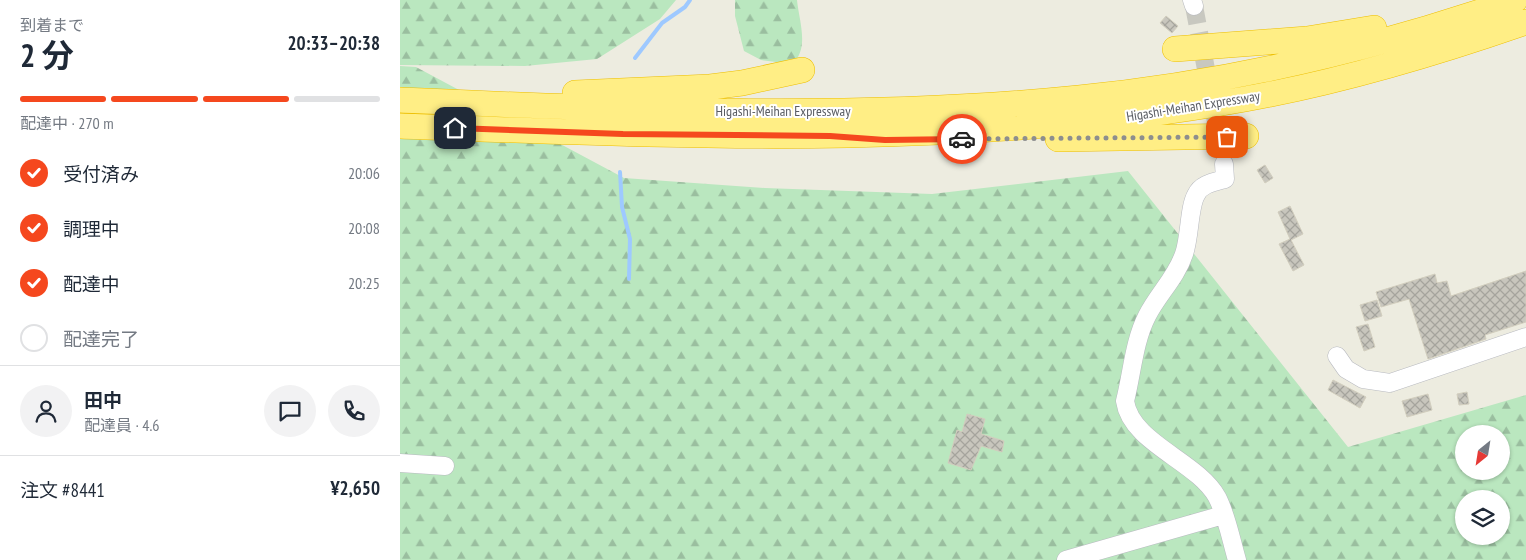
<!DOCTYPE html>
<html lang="ja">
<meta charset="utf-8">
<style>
:root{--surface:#fff;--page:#f2f2f3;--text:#1f2937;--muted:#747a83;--line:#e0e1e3;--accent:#f5481e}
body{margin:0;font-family:"PT Sans Narrow","Noto Sans JP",sans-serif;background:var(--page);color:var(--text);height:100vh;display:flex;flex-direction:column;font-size:19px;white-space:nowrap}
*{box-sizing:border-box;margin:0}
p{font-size:16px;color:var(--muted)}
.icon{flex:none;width:28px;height:28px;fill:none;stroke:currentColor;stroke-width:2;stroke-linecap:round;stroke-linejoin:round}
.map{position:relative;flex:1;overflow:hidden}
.details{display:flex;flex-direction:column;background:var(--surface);width:400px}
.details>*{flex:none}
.needle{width:32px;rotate:210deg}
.tools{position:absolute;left:1055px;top:425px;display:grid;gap:10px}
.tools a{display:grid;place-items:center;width:55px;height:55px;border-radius:50%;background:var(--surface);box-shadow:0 1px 4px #0004;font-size:25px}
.pin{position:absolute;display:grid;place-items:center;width:42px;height:42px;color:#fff;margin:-21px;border-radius:10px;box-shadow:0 2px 8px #0006}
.courier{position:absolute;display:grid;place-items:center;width:50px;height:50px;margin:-25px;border:4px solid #f5481e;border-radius:50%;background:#fff;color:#222;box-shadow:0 1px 6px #0007}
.headline em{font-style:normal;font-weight:700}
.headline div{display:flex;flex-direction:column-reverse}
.headline{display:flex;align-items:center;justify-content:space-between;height:85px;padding:0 20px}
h1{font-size:32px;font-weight:700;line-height:38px}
.bar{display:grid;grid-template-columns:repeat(4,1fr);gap:8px 5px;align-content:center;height:60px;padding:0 20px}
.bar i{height:6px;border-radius:4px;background:var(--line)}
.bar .active{background:var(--accent)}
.bar p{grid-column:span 4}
.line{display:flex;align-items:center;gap:12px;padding:0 20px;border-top:1px solid var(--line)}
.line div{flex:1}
.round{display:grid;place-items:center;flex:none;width:52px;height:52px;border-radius:26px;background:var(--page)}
ol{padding:0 20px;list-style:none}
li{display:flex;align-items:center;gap:15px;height:55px}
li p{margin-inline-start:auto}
li .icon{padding:5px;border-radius:50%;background:var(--accent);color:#fff;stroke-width:4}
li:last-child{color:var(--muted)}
li i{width:28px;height:28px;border:2px solid var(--line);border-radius:50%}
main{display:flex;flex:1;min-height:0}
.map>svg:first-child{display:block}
</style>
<main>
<section class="details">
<div class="headline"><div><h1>2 分</h1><p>到着まで</p></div><em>20:33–20:38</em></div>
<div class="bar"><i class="active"></i><i class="active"></i><i class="active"></i><i></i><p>配達中 · 270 m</p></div>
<ol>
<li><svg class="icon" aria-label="check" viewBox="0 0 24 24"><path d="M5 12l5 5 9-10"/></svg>受付済み<p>20:06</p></li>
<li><svg class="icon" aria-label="check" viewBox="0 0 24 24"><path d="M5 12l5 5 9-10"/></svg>調理中<p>20:08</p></li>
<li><svg class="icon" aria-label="check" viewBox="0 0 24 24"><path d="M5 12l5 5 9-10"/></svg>配達中<p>20:25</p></li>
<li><i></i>配達完了</li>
</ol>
<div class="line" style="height:90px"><a class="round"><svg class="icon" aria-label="person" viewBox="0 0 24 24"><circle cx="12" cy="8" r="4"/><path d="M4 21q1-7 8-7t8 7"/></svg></a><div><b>田中</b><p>配達員 · 4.6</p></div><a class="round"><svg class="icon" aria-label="chat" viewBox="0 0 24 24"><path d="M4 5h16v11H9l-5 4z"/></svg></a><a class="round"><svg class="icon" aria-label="phone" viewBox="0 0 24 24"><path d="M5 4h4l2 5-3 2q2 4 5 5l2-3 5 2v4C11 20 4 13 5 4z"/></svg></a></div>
<div class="line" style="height:65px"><div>注文 #8441</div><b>¥2,650</b></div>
</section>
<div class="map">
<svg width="1126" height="560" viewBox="0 0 1126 560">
<defs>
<pattern id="forest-firs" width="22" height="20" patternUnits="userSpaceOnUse" patternTransform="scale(1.25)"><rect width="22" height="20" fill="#bae7bf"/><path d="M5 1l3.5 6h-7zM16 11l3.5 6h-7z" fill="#9abe9f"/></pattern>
<pattern id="building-cross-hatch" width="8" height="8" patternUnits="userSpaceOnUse" patternTransform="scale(1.25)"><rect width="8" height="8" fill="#c8c6bd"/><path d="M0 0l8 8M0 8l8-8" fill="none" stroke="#a5a49d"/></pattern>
</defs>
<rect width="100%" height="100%" fill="#edece0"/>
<path fill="url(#forest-firs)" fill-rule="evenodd" d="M0,0H276L260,19L197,59L125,66L0,65Z
M335,0H397C399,21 410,49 392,64L361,60L344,51L335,16Z
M0,66L16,67L224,178L365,188L532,194L728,171L948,447L1126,395V560H0ZM1064,434H1101V471H1064ZM1064,499H1101V536H1064Z"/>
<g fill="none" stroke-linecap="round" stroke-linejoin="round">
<path stroke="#9ec9ff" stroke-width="4" d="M235,58L262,23L285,7L290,0
M220,172L222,207L230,239L229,279"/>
</g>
<path fill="url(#building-cross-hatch)" stroke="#d2cebe" d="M766,16L778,26L772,33L760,23Z
M865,165L873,178L865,183L857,170Z
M890,206L903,234L891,240L904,265L893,271L879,244L890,239L878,212Z
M1126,271V322L1085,335L1086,339L1028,359L1009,299L981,307L976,292L1035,274L1037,283L1047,281L1051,296Z
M977,300L982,316L965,321L960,305Z
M968,324L975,347L964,351L956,327Z
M933,380L966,397L960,408L928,390Z
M1067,392L1069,404L1059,405L1057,394Z
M1028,394L1032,410L1007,417L1002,401Z
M567,414L585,419L581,434L604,441L602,452L581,446L571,470L548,463L557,430L562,432Z"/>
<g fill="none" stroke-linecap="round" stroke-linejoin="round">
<path stroke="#c8c8c0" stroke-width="18" stroke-dasharray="18 9" stroke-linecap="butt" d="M794,6L824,164"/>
<defs>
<path id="minor" d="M792,0L794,6
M824,164L825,179C814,182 801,184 796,195C789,207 790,237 784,254C776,278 758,294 747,316C734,341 732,374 725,401C731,443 797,461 817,497C827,516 831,540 837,560
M937,356L946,369L963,379L990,383L1126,337
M0,463L45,466
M666,560L823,515"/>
<path id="highway" d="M775,49L907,39L974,28
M175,93L310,87L342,83L402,70
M0,100C226,110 453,121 679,98C827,83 975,49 1115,0
M0,126C282,136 565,150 845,99C940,82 1034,54 1126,22
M658,139L846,136"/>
</defs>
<use href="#minor" stroke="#b8bac0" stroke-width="19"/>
<use href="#highway" stroke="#edbe00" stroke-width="26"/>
<use href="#minor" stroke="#fff" stroke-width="18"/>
<use href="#highway" stroke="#ffee85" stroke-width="25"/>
</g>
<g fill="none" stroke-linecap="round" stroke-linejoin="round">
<path stroke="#8d8e8e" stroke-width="5" stroke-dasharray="0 9" d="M562,139L827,137"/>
<path stroke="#f5481e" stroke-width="6" d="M55,128L223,134L430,136L485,140L562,139"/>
</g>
<g text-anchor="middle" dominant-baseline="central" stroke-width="4" stroke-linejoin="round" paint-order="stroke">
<g font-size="14" fill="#595c62" stroke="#fff">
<text transform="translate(793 106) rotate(-9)">Higashi-Meihan Expressway</text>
<text x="383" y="111">Higashi-Meihan Expressway</text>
</g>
</g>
</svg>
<div class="tools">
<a><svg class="needle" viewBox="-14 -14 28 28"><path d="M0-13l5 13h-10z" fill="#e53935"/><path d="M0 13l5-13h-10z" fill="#747a83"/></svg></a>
<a><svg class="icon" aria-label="layers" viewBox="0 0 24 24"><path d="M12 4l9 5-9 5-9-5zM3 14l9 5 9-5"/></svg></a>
</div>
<div class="pin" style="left:827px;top:137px;background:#ea580c"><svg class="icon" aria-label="bag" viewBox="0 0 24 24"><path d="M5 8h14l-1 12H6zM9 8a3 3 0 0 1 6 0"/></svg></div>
<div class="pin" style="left:55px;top:128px;background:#1f2937"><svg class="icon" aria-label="home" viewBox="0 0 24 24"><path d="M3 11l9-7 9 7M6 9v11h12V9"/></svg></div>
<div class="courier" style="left:562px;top:139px"><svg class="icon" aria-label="car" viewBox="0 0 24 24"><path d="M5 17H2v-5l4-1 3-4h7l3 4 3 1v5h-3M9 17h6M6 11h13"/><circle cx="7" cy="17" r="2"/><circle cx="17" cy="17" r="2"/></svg></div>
</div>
</main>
